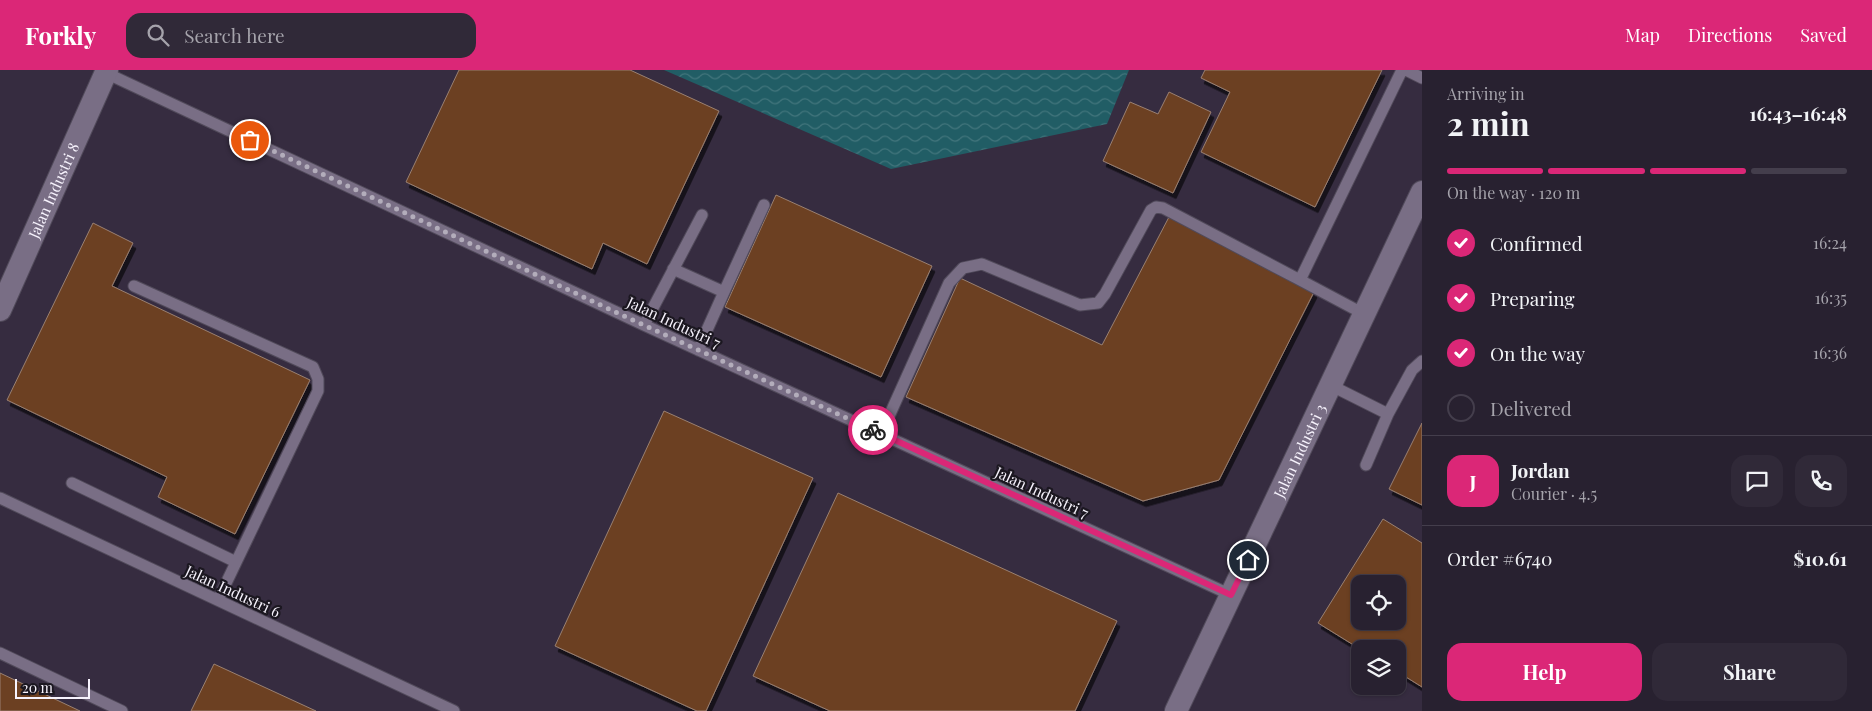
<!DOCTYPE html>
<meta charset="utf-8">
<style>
:root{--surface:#282130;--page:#302938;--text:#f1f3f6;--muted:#a5a3ab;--line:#443e4c;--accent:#db2777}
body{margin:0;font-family:"Playfair Display",serif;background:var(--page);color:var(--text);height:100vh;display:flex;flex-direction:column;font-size:19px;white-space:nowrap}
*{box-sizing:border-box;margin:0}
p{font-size:16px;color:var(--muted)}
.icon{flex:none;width:28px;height:28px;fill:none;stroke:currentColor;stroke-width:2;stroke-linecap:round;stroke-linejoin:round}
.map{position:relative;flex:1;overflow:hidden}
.panel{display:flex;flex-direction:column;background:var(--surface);width:450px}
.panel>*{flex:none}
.tools{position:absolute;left:1351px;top:505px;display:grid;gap:10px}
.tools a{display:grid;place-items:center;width:55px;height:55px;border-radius:10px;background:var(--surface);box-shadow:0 1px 4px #0004,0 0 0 1px var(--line);font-size:25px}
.scale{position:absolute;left:15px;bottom:12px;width:75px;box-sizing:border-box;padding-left:5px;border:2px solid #f7f3fd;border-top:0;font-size:14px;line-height:18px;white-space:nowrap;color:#f7f3fd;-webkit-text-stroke:4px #1b1720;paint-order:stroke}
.pin{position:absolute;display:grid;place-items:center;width:42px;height:42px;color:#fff;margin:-21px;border:2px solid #fff;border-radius:50%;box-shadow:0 1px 5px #0007}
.courier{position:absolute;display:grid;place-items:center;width:50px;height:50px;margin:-25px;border:4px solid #db2777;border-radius:50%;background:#fff;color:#222;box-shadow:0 1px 6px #0007}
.summary em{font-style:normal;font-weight:700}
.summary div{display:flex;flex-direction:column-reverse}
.summary{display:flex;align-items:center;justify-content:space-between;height:85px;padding:0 25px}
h1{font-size:32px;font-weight:700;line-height:38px}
.bar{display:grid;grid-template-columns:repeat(4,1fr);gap:8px 5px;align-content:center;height:60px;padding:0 25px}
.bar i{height:6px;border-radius:4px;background:var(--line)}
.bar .selected{background:var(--accent)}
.bar p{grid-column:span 4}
.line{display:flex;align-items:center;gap:12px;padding:0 25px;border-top:1px solid var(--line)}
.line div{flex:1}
.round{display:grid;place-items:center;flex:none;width:52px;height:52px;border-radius:15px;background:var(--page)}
ol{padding:0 25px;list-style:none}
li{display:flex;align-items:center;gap:15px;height:55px}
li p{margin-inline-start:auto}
li .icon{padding:5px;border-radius:50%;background:var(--accent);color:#fff;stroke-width:4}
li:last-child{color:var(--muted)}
li i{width:28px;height:28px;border:2px solid var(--line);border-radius:50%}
.primary-button{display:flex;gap:10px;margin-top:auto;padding:10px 25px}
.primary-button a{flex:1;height:58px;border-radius:15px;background:var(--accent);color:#fff;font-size:20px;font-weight:700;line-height:58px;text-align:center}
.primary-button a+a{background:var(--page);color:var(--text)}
header{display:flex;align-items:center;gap:30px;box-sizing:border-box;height:70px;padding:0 25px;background:var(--accent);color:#fff}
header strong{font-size:24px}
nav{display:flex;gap:28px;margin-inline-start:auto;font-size:18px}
.search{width:350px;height:45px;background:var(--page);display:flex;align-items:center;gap:12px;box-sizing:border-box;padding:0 18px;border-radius:15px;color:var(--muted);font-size:19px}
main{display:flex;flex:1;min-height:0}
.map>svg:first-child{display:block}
</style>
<header>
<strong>Forkly</strong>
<div class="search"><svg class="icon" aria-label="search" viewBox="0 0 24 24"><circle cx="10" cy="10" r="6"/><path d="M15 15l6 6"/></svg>Search here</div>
<nav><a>Map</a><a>Directions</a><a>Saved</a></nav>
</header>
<main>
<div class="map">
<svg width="1422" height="641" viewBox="0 0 1422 641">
<defs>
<pattern id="water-waves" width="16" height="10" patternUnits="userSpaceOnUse" patternTransform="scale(1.25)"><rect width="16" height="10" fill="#215d65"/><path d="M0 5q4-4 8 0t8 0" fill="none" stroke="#42757c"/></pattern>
<filter id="shadow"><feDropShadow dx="3" dy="5.5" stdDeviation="0" flood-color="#0009"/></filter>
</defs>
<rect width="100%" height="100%" fill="#362c40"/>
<path fill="url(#water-waves)" d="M664,0H1129L1107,54L891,99Z"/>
<path fill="#6c3f20" stroke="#998072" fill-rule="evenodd" filter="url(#shadow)" d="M459,0H630L719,41L647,194L603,173L592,199L406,112Z
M1205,0H1382L1315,137L1201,82L1230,22L1201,8Z
M1169,22L1211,42L1173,123L1103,91L1130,32L1158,44Z
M776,125L932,196L881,307L725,237Z
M1169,147L1314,222L1219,410L1143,431L906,327L960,208L1102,275Z
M93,153L133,173L112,216L310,310L235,464L158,427L167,407L7,330Z
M664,341L813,408L706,641H697L555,576Z
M1422,353V435L1389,419Z
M838,423L1117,551L1075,641H830L753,606Z
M1383,449L1422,473V617L1398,602V579H1360L1318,553ZM1360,514H1398V551H1360Z
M214,594L316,641H191Z
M0,603L80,641H0Z"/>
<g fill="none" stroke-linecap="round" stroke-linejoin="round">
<defs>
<path id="lane" d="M1406,0L1422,8
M106,3L644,255L1231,525
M673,199L724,222L698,280
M1300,210L1364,244
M134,216L313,297L318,309V321L218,530
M724,222L764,135
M644,255L702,145
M1330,315L1388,344L1412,300L1422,291
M881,364L949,213L963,198L982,194L1080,235L1098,233L1105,224L1151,140L1156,137L1163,138L1300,210L1402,0
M1366,395L1388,344
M72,413L236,492
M0,428L454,641
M0,583L122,641"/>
<g id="street">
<path id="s1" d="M0,240L107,0"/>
<path id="s2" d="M1176,641L1422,122"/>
</g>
</defs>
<use href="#lane" stroke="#514a5a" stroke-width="13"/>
<use href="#street" stroke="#514a5a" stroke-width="24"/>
<use href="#lane" stroke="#796e85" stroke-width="11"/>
<use href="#street" stroke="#796e85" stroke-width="22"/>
</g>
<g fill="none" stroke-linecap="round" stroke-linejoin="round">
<path stroke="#b3adbb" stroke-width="5" stroke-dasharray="0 9" d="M250,70L626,247L873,360"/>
<path stroke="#db2777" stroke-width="6" d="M873,360L1231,525L1248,490"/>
</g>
<g text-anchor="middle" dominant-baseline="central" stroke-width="4.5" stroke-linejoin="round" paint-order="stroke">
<g font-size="15" fill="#f7f3fd" stroke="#1b1720">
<text stroke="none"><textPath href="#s1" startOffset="131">Jalan Industri 8</textPath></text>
<text transform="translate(674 252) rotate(25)">Jalan Industri 7</text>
<text stroke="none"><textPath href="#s2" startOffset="288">Jalan Industri 3</textPath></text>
<text transform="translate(1042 422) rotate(25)">Jalan Industri 7</text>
<text transform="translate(233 521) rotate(25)">Jalan Industri 6</text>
</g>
</g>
</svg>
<div class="tools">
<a><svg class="icon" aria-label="locate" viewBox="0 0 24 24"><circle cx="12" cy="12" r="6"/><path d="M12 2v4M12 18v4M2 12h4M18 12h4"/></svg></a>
<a><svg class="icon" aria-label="layers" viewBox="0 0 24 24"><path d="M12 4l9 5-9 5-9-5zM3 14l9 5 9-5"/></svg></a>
</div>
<div class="scale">20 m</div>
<div class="pin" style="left:250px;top:70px;background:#ea580c"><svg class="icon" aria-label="bag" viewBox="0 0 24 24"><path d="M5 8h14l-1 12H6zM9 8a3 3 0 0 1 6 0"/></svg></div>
<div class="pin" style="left:1248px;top:490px;background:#1f2937"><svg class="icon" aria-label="home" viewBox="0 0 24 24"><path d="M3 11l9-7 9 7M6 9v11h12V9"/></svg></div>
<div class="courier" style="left:873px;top:360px"><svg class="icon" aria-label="bike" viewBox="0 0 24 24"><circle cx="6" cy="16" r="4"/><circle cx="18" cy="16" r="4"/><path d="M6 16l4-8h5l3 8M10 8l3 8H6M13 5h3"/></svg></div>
</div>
<section class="panel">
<div class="summary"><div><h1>2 min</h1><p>Arriving in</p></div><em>16:43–16:48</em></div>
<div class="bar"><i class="selected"></i><i class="selected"></i><i class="selected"></i><i></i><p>On the way · 120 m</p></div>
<ol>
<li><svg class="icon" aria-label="check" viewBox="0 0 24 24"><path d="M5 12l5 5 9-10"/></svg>Confirmed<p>16:24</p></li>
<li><svg class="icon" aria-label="check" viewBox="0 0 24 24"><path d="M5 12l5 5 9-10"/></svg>Preparing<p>16:35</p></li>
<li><svg class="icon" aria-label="check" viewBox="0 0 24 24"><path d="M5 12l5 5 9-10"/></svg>On the way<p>16:36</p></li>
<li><i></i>Delivered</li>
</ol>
<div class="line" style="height:90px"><b class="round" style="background:var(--accent);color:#fff">J</b><div><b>Jordan</b><p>Courier · 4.5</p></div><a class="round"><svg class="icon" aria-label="chat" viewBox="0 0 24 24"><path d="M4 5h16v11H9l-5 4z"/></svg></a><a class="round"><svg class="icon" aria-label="phone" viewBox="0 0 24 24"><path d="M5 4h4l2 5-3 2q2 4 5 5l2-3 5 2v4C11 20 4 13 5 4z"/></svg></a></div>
<div class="line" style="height:65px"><div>Order #6740</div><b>$10.61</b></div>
<div class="primary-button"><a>Help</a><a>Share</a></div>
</section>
</main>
